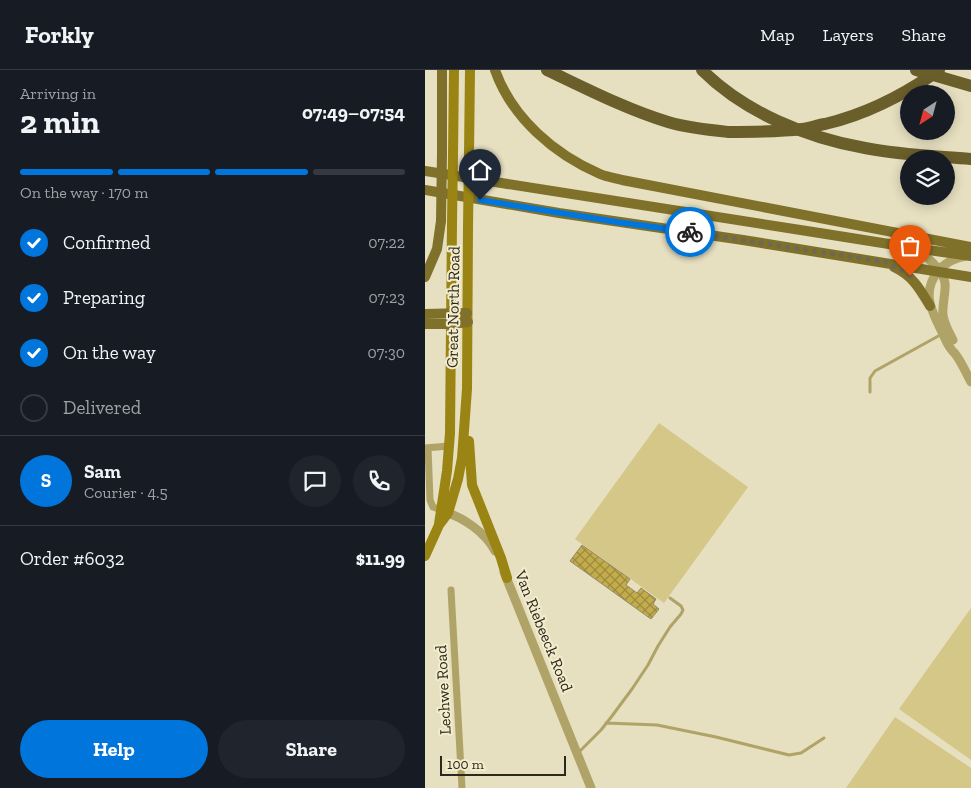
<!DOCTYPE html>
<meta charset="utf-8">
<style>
:root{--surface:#171b24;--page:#20242c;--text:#f1f3f6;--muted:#9ea1a6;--line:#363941;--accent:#0076dd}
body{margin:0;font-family:"Zilla Slab",serif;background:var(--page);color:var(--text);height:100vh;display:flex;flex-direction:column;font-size:19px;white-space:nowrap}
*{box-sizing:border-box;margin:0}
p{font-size:16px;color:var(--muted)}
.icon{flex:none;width:28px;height:28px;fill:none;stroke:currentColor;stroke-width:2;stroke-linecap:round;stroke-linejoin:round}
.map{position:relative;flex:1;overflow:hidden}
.side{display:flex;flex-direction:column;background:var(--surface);width:425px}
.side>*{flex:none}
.needle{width:32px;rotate:216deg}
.controls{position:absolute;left:475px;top:15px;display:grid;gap:10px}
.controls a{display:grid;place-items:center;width:55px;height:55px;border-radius:50%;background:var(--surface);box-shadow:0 2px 12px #0003;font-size:25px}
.scale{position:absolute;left:15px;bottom:12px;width:126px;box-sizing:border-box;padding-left:5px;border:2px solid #2b291d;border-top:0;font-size:14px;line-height:18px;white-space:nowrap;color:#2b291d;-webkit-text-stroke:4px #f3eccd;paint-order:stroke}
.pin{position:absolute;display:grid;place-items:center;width:42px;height:42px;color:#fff;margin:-51px -21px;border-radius:50% 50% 50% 0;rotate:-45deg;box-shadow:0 0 5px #0007}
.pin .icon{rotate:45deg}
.courier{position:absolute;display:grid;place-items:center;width:50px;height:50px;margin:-25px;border:4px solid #0076dd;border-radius:50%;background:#fff;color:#222;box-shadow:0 1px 6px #0007}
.overview em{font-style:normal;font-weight:700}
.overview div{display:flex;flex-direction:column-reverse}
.overview{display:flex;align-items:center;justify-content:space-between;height:85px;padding:0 20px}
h1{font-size:32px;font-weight:700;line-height:38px}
.bar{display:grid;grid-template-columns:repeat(4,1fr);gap:8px 5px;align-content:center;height:60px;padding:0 20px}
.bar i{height:6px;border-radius:4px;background:var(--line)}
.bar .active{background:var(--accent)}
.bar p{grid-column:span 4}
.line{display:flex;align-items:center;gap:12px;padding:0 20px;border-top:1px solid var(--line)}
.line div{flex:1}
.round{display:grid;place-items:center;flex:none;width:52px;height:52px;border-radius:26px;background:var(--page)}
ol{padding:0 20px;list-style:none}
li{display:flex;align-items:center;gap:15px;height:55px}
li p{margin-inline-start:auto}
li .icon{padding:5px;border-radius:50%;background:var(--accent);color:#fff;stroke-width:4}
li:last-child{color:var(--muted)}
li i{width:28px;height:28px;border:2px solid var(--line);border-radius:50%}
.button{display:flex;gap:10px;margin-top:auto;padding:10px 20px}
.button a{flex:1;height:58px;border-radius:30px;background:var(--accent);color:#fff;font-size:20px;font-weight:700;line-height:58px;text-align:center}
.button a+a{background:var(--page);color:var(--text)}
header{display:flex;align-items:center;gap:30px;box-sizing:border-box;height:70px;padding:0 25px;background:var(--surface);border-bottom:1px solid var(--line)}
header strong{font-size:24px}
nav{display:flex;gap:28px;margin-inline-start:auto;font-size:18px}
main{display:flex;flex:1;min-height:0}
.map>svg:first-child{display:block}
</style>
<header>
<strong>Forkly</strong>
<nav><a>Map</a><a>Layers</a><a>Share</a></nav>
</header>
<main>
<section class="side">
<div class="overview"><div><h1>2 min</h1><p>Arriving in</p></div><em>07:49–07:54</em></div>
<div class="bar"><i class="active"></i><i class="active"></i><i class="active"></i><i></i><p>On the way · 170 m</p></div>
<ol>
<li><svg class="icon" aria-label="check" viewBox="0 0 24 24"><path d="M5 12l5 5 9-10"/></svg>Confirmed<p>07:22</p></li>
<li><svg class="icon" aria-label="check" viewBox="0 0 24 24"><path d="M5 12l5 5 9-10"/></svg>Preparing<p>07:23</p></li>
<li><svg class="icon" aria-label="check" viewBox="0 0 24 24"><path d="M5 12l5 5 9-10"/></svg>On the way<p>07:30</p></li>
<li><i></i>Delivered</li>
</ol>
<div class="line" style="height:90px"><b class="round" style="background:var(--accent);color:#fff">S</b><div><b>Sam</b><p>Courier · 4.5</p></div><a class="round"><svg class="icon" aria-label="chat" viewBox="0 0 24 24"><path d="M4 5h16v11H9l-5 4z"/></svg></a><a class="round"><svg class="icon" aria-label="phone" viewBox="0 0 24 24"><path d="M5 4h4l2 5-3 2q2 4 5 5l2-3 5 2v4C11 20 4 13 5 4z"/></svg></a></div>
<div class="line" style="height:65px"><div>Order #6032</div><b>$11.99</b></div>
<div class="button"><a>Help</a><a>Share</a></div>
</section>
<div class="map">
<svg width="546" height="718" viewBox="0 0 546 718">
<defs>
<pattern id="building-cross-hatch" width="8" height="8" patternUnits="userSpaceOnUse" patternTransform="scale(1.25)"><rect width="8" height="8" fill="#c2ac4b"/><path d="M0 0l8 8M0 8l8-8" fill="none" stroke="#9e8c3e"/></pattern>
</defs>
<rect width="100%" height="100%" fill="#e6dfc0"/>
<path fill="#d5c787" d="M234,353L323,417L239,533L150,469Z
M546,538V690L474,639Z
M470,647L546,698V718H421Z"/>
<path fill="url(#building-cross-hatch)" stroke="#908a6e" d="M157,475L205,509L201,515L212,523L216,518L231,529L228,534L234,539L226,549L145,491Z"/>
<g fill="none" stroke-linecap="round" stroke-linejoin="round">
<path stroke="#b0a367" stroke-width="3" d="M445,322V308L450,301L517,264
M181,653L232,655L291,667L364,685L376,683L399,668
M153,683L176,660L187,646L207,619L223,595L233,576L245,557L256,544L258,540L256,536L245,528"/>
<path stroke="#b0a367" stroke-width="7" d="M0,378L24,376
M3,378L5,430L8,437L16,440
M26,520L37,718"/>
<path stroke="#b0a367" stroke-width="9" d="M489,179C500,184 518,200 520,213C521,223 517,234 518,245C519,254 524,262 528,270
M541,186C529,188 521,192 514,200C497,220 505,238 515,258C519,265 521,273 526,279C527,281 530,283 531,285C537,293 541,303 546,312
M18,441C39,448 60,462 70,481
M79,502L166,718"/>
<path stroke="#9a8413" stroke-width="10" d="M28,84L29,0
M44,84L45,0
M44,371L47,415L76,488L82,508
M14,454L22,401L25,363L27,153
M0,486L14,455L23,443L33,409L37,388L42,319L43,157"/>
<path stroke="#7f702a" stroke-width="10" d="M70,0C87,48 129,84 175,104C182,107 190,108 197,110L546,177
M17,83V0
M0,101L401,164L489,178L546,186
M0,120L134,143L318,170L546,207
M469,197C488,206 495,219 505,236
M0,207L12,179L16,151
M0,244L42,243
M0,254H26L43,252"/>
<path stroke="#6a5e2b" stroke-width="12" d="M122,0C162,19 201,39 243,52C263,58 284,60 304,62
M277,0C319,42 382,68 440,78C475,85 511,86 546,89
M491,0L546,16"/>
<path stroke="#9a8413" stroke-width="10" d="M27,153L28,84
M43,157L44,84"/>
<path stroke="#7f702a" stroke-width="10" d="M16,151L17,83"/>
<path stroke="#6a5e2b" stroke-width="12" d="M304,62C329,62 353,62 377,59C385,58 393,55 400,54C442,44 479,25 514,0"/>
</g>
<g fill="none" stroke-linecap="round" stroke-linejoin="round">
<path stroke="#6c6956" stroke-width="5" stroke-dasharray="0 9" d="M265,162L460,192L478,201L485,206"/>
<path stroke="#0076dd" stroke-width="6" d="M55,130L192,152L265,162"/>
</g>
<g text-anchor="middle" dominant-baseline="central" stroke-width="4" stroke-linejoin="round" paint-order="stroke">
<g font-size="16" fill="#2b291d" stroke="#f3eccd">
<text transform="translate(28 237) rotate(-89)">Great North Road</text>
<text transform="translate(119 561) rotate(68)">Van Riebeeck Road</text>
<text transform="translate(18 620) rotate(-93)">Lechwe Road</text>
</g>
</g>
</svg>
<div class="controls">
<a><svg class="needle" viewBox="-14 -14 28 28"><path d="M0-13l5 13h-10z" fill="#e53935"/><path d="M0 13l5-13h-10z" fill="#9ea1a6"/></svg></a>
<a><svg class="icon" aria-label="layers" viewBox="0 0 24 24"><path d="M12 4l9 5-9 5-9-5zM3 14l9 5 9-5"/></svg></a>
</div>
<div class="scale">100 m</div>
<div class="pin" style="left:485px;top:206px;background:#ea580c"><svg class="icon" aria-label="bag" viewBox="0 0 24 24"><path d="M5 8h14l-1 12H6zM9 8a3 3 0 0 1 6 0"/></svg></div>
<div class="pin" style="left:55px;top:130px;background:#1f2937"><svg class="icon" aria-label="home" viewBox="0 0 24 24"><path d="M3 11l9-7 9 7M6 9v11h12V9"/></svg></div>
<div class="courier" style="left:265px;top:162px"><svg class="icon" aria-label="bike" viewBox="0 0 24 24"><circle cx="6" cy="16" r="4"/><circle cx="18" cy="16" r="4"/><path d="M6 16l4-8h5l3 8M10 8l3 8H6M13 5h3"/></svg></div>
</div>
</main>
